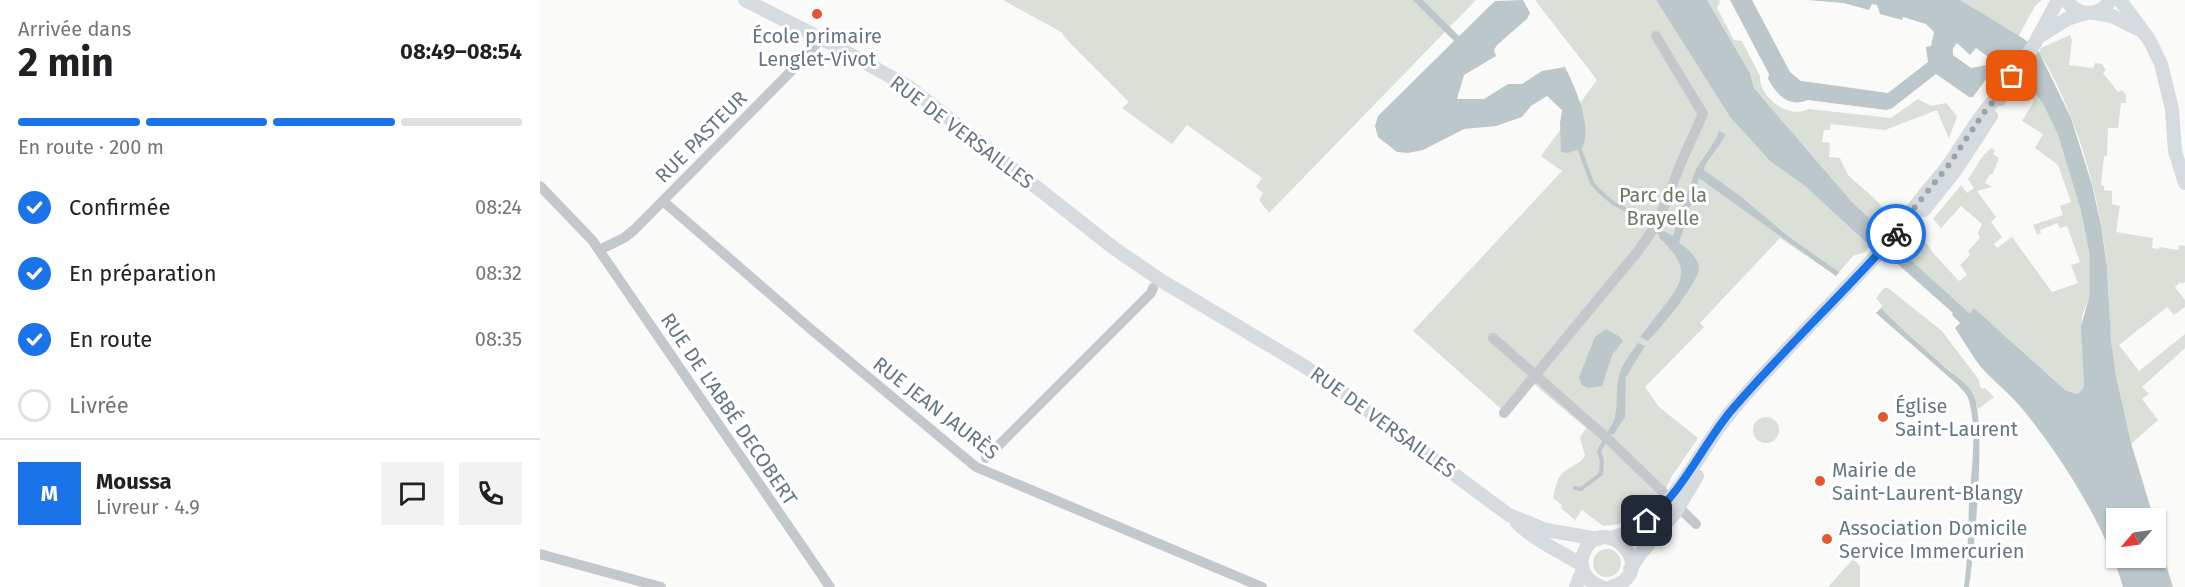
<!DOCTYPE html>
<html lang="fr">
<meta charset="utf-8">
<style>
:root{--surface:#fff;--page:#f2f2f2;--text:#202124;--muted:#757577;--line:#e0e0e0;--accent:#1a73e8}
body{margin:0;font-family:"Fira Sans",sans-serif;background:var(--page);color:var(--text);height:100vh;display:flex;flex-direction:column;font-size:22px;white-space:nowrap}
*{box-sizing:border-box;margin:0}
p{font-size:20px;color:var(--muted)}
.icon{flex:none;width:33px;height:33px;fill:none;stroke:currentColor;stroke-width:2;stroke-linecap:round;stroke-linejoin:round}
.map{position:relative;flex:1;overflow:hidden}
.sheet{display:flex;flex-direction:column;background:var(--surface);width:540px}
.sheet>*{flex:none}
.needle{width:39px;rotate:241deg}
.fabs{position:absolute;left:1566px;top:508px;display:grid;gap:12px}
.fabs a{display:grid;place-items:center;width:60px;height:60px;border-radius:0px;background:var(--surface);box-shadow:0 2px 4px #0004;font-size:30px}
.pin{position:absolute;display:grid;place-items:center;width:51px;height:51px;color:#fff;margin:-26px;border-radius:12px;box-shadow:0 3px 9px #0006}
.courier{position:absolute;display:grid;place-items:center;width:60px;height:60px;margin:-30px;border:4px solid #1a73e8;border-radius:50%;background:#fff;color:#222;box-shadow:0 2px 8px #0007}
.head em{font-style:normal;font-weight:700}
.head div{display:flex;flex-direction:column-reverse}
.head{display:flex;align-items:center;justify-content:space-between;height:102px;padding:0 18px}
h1{font-size:39px;font-weight:700;line-height:45px}
.bar{display:grid;grid-template-columns:repeat(4,1fr);gap:9px 6px;align-content:center;height:72px;padding:0 18px}
.bar i{height:8px;border-radius:4px;background:var(--line)}
.bar .on{background:var(--accent)}
.bar p{grid-column:span 4}
.line{display:flex;align-items:center;gap:15px;padding:0 18px;border-top:2px solid var(--line)}
.line div{flex:1}
.round{display:grid;place-items:center;flex:none;width:63px;height:63px;border-radius:0px;background:var(--page)}
ol{padding:0 18px;list-style:none}
li{display:flex;align-items:center;gap:18px;height:66px}
li p{margin-inline-start:auto}
li .icon{padding:6px;border-radius:50%;background:var(--accent);color:#fff;stroke-width:4}
li:last-child{color:var(--muted)}
li i{width:33px;height:33px;border:3px solid var(--line);border-radius:50%}
main{display:flex;flex:1;min-height:0}
.map>svg:first-child{display:block}
</style>
<main>
<section class="sheet">
<div class="head"><div><h1>2 min</h1><p>Arrivée dans</p></div><em>08:49–08:54</em></div>
<div class="bar"><i class="on"></i><i class="on"></i><i class="on"></i><i></i><p>En route · 200 m</p></div>
<ol>
<li><svg class="icon" aria-label="check" viewBox="0 0 24 24"><path d="M5 12l5 5 9-10"/></svg>Confirmée<p>08:24</p></li>
<li><svg class="icon" aria-label="check" viewBox="0 0 24 24"><path d="M5 12l5 5 9-10"/></svg>En préparation<p>08:32</p></li>
<li><svg class="icon" aria-label="check" viewBox="0 0 24 24"><path d="M5 12l5 5 9-10"/></svg>En route<p>08:35</p></li>
<li><i></i>Livrée</li>
</ol>
<div class="line" style="height:108px"><b class="round" style="background:var(--accent);color:#fff">M</b><div><b>Moussa</b><p>Livreur · 4.9</p></div><a class="round"><svg class="icon" aria-label="chat" viewBox="0 0 24 24"><path d="M4 5h16v11H9l-5 4z"/></svg></a><a class="round"><svg class="icon" aria-label="phone" viewBox="0 0 24 24"><path d="M5 4h4l2 5-3 2q2 4 5 5l2-3 5 2v4C11 20 4 13 5 4z"/></svg></a></div>
</section>
<div class="map">
<svg width="1645" height="587" viewBox="0 0 1645 587">
<rect width="100%" height="100%" fill="#fafaf8"/>
<path fill="#dadfd7" d="M463,0H936L729,213L719,200L723,193L716,187L722,178L647,125L632,144L582,108L589,102L531,44L523,35V33Z
M995,0H1116L1190,117L1230,161L1265,186L1330,246L1325,252L1313,256L1296,276L1240,238L1160,323L1164,327L1105,387L1119,407L1158,438L1132,476L1124,493L1102,511L1080,524L1063,526L1042,510L1035,520L1021,508L1022,505L1013,498C1015,489 1017,476 1025,471C1033,465 1039,464 1045,456L1040,438L1046,428L994,384L968,415L873,331L1022,171L1001,156L1057,80Z
M1167,0H1179L1180,2L1177,8L1194,40L1202,41L1220,76C1218,97 1250,120 1268,109L1351,118L1378,99L1391,106L1406,103L1417,116C1415,125 1411,130 1409,139L1397,110L1345,130L1291,124L1290,130H1284L1282,142L1290,143L1289,157L1300,158C1303,164 1305,171 1309,176C1321,189 1361,212 1344,232L1312,202L1214,88L1210,73Z
M1420,0H1502L1495,6L1478,37Z
M1530,35L1532,40L1529,65L1553,68L1555,63L1562,64L1566,70L1563,73L1578,92L1582,90L1586,95V103H1581L1578,128H1568L1567,156H1564L1561,185L1564,186V190L1572,191V204L1580,206L1576,232L1613,238L1612,248L1619,249V247L1638,250L1639,245L1645,246V282L1642,284L1640,282L1635,287L1645,300V307L1634,315L1627,307L1579,345L1599,371L1645,334V348L1602,387L1609,394L1602,399L1618,420L1591,444C1583,410 1574,376 1571,341C1569,317 1569,292 1567,268C1561,199 1536,111 1499,52L1501,48Z
M1486,83L1502,102L1518,135L1541,211L1550,257V294L1542,317L1544,385L1542,390L1537,394L1525,390L1434,308L1430,313L1428,312L1357,248C1364,241 1373,241 1380,234L1394,254L1419,281L1427,275L1420,265L1430,255L1428,251L1440,238L1438,233L1442,224L1421,206L1401,228L1393,219L1421,185L1427,193L1434,188L1428,179C1437,168 1440,155 1452,148L1455,151L1453,154L1459,158L1452,175L1450,174L1445,183L1452,187L1437,191L1456,217L1451,222L1462,237L1454,244L1457,248L1472,237L1512,292L1538,283L1531,265L1540,262L1527,226L1520,228L1517,223L1500,230L1501,233L1497,235L1493,225L1523,215L1520,206L1531,202L1518,165L1495,148L1503,134L1482,121L1494,101L1482,90Z
M1344,288H1348L1402,331L1439,380L1440,386L1442,389L1445,388L1454,397L1438,409L1433,393L1425,383L1384,349L1341,308L1342,305L1336,298Z
M1213 430a13 13 0 1 1 26 0a13 13 0 1 1-26 0Z
M1053 563a14 14 0 1 1 28 0a14 14 0 1 1-28 0Z
M1313,559L1320,566V587H1288Z"/>
<path fill="#bbc7cb" fill-rule="evenodd" d="M873,0H883L919,36L955,1L983,0L990,13L987,19L957,45L954,50L956,56L924,75L917,99H944L968,84H982L1002,71L1025,67C1035,87 1053,126 1042,148L1028,153L1021,152L1020,123L1022,110L1007,96L991,106L982,117L956,126L924,129L883,150L868,153L857,152L838,137L835,126L838,116L914,41Z
M1116,0H1167L1210,73L1214,88L1312,202L1344,232L1342,234L1428,312L1430,313L1434,308L1525,390L1537,394L1542,390L1544,385L1541,327L1550,293V257L1541,211L1518,135L1502,102L1483,80L1460,74L1449,75L1433,97H1429L1396,74L1351,109L1346,110L1268,100C1249,108 1237,95 1228,79L1229,74L1190,0H1212L1250,72L1261,81L1269,82L1348,93L1388,62L1386,47L1391,46L1394,32L1386,24L1363,17L1362,20L1340,14L1337,5L1332,4L1329,10L1304,3L1267,0H1420L1484,39L1499,52L1531,118L1552,185L1561,225L1567,267L1571,341L1576,377L1591,443L1614,519H1576V558H1616V523V532L1633,587H1583C1567,528 1519,452 1479,405C1467,391 1452,380 1440,366C1431,354 1423,340 1415,328L1420,323L1412,315L1413,313L1334,243L1330,246L1265,186L1230,161L1190,117ZM1417,43L1430,55L1436,48L1454,61L1452,64L1431,68L1413,55V48Z
M1179,131L1185,134L1184,138L1165,165L1164,170L1200,196L1249,237L1299,272L1296,276L1159,178L1139,243C1147,248 1158,257 1159,268C1159,282 1119,330 1108,341L1100,337C1108,328 1113,319 1121,310C1136,291 1151,274 1132,251C1127,246 1125,242 1119,238L1121,232L1124,231L1133,236L1156,169L1176,139Z
M1341,308C1362,329 1383,348 1405,367C1414,375 1425,381 1432,392C1448,417 1434,553 1429,587H1424C1428,559 1428,531 1429,503C1431,473 1437,434 1430,405C1429,396 1424,392 1418,385L1336,313Z
M1066,329L1080,337L1083,341L1072,355L1062,386L1048,388L1042,385L1039,377L1055,337Z
M1098,343L1105,346L1086,377L1085,417L1073,435L1068,432C1080,415 1075,400 1078,381C1080,366 1090,354 1098,343Z"/>
<g fill="none" stroke-linecap="round" stroke-linejoin="round">
<path stroke="#bbc7cb" stroke-width="4" d="M1038,145L1052,183L1059,191L1073,203L1090,212L1124,236
M1035,488L1041,489L1061,474L1062,461L1059,451L1072,428"/>
<path stroke="#c3c8cc" stroke-width="10" d="M0,186L52,240L290,587
M123,201L273,331L436,467L722,587
M59,250L84,238L94,230L269,53L281,38
M953,338L1069,440L1156,524
M964,413L1098,251L1117,224L1143,158L1163,114L1116,36
M446,458L611,293L613,288
M0,554L121,587"/>
<path stroke="#d6dbdf" stroke-width="14" d="M205,0L290,43L369,87L575,249L622,281L764,366L814,400L969,515L1006,530L1058,539
M1526,0C1538,17 1559,17 1571,0
M1580,0L1610,41L1621,64L1632,109L1635,151L1645,183
M1555,13L1572,16L1600,30
M1500,36L1527,19L1546,13
M1460,99L1495,43L1518,0
M1384,210L1415,171L1451,116
M977,523C996,541 1020,551 1042,565
M1068,538C1088,535 1105,524 1119,510C1148,482 1164,445 1189,414C1241,351 1302,295 1357,233C1370,209 1390,189 1407,167C1425,142 1439,114 1462,92
M1090,569L1101,553L1135,513L1157,476
M1036,587L1043,569
M1062,587C1048,583 1038,570 1043,555C1060,506 1125,571 1071,587"/>
</g>
<g fill="none" stroke-linecap="round" stroke-linejoin="round">
<path stroke="#99a4ac" stroke-width="6" stroke-dasharray="0 10.8" d="M1356,234L1363,222L1408,166L1445,111L1462,92L1472,76"/>
<path stroke="#1a73e8" stroke-width="8" d="M1107,521C1143,491 1161,448 1190,412C1243,350 1302,295 1356,234"/>
</g>
<g fill="#e4572e" stroke="#fff" stroke-width="2">
<circle cx="277" cy="14" r="6"/>
<circle cx="1343" cy="417" r="6"/>
<circle cx="1280" cy="481" r="6"/>
<circle cx="1287" cy="539" r="6"/>
</g>
<g text-anchor="middle" dominant-baseline="central" stroke-width="6" stroke-linejoin="round" paint-order="stroke">
<g font-size="20" fill="#657683" stroke="#fff" text-anchor="start">
<text x="277" y="36" text-anchor="middle">École primaire<tspan x="277" dy="23">Lenglet-Vivot</tspan></text>
<text x="1355" y="406">Église<tspan x="1355" dy="23">Saint-Laurent</tspan></text>
<text x="1292" y="470">Mairie de<tspan x="1292" dy="23">Saint-Laurent-Blangy</tspan></text>
<text x="1299" y="528">Association Domicile<tspan x="1299" dy="23">Service Immercurien</tspan></text>
</g>
<g font-size="20" fill="#657683" stroke="#fff">
<text transform="translate(422 132) rotate(37)">RUE DE VERSAILLES</text>
<text transform="translate(161 137) rotate(-45)">RUE PASTEUR</text>
<text transform="translate(396 408) rotate(38)">RUE JEAN JAURÈS</text>
<text transform="translate(189 409) rotate(56)">RUE DE L'ABBÉ DECOBERT</text>
<text transform="translate(843 422) rotate(36)">RUE DE VERSAILLES</text>
</g>
<g font-size="20" fill="#687a64" stroke="#fff">
<text x="1123" y="195">Parc de la<tspan x="1123" dy="23">Brayelle</tspan></text>
</g>
</g>
</svg>
<div class="fabs">
<a><svg class="needle" viewBox="-14 -14 28 28"><path d="M0-13l5 13h-10z" fill="#e53935"/><path d="M0 13l5-13h-10z" fill="#757577"/></svg></a>
</div>
<div class="pin" style="left:1472px;top:76px;background:#ea580c"><svg class="icon" aria-label="bag" viewBox="0 0 24 24"><path d="M5 8h14l-1 12H6zM9 8a3 3 0 0 1 6 0"/></svg></div>
<div class="pin" style="left:1107px;top:521px;background:#1f2937"><svg class="icon" aria-label="home" viewBox="0 0 24 24"><path d="M3 11l9-7 9 7M6 9v11h12V9"/></svg></div>
<div class="courier" style="left:1356px;top:234px"><svg class="icon" aria-label="bike" viewBox="0 0 24 24"><circle cx="6" cy="16" r="4"/><circle cx="18" cy="16" r="4"/><path d="M6 16l4-8h5l3 8M10 8l3 8H6M13 5h3"/></svg></div>
</div>
</main>
